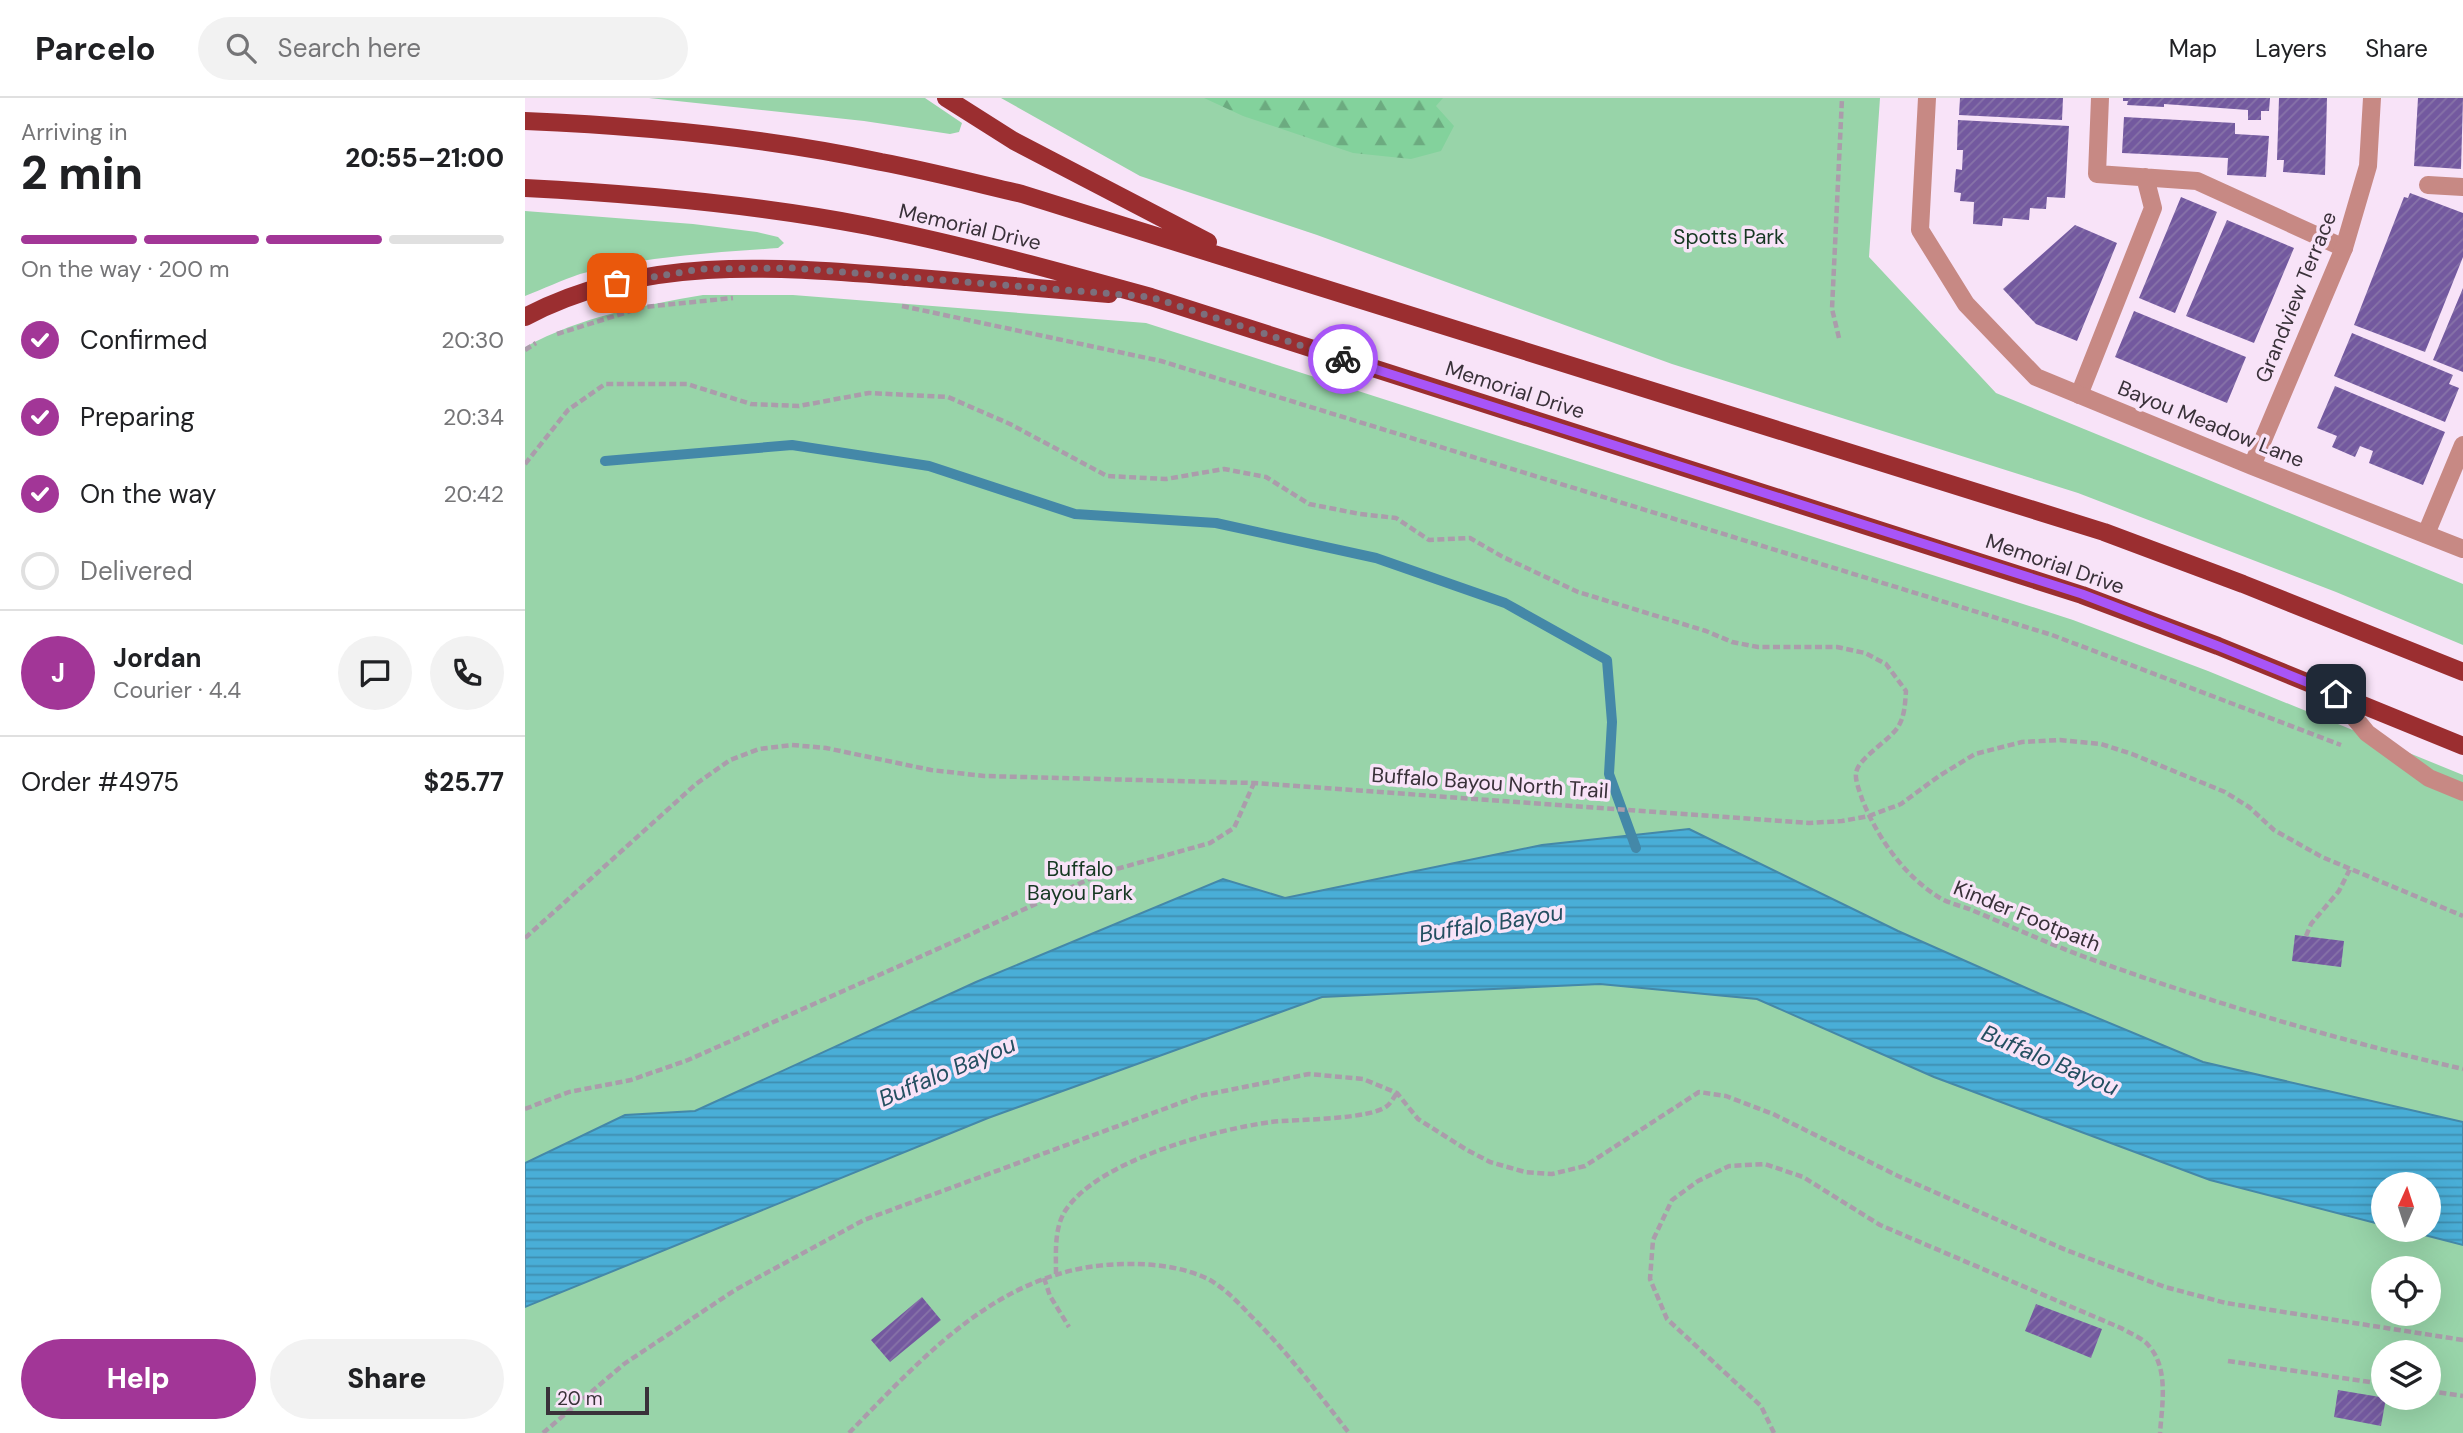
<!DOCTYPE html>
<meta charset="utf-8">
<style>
:root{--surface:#fff;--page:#f2f2f2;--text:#202124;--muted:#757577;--line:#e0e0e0;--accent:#a23697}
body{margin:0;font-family:"DM Sans",sans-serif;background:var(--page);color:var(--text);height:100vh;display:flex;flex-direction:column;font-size:26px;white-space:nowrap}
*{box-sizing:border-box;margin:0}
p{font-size:23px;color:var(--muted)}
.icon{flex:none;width:38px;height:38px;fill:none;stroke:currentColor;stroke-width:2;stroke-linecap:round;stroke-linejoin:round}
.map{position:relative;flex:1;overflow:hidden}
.side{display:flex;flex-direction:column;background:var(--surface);width:525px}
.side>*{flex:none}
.needle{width:46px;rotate:3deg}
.fabs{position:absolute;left:1846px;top:1074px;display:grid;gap:14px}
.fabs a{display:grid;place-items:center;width:70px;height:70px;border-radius:50%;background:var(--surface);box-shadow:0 7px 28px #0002;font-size:35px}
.scale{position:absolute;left:21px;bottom:18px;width:103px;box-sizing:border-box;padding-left:7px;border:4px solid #393139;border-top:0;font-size:19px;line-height:24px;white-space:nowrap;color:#393139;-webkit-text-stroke:5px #f8e3f8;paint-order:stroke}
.pin{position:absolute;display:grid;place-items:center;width:60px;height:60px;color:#fff;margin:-30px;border-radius:14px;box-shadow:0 4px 10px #0006}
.courier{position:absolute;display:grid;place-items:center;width:70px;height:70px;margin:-35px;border:5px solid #a855f7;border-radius:50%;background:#fff;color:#222;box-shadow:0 2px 9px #0007}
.head em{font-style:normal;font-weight:800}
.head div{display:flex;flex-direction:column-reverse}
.head{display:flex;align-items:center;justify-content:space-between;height:119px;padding:0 21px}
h1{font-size:46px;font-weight:800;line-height:52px}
.bar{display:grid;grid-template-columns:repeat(4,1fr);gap:10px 7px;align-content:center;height:84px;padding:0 21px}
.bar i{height:9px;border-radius:5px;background:var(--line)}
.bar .selected{background:var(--accent)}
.bar p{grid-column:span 4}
.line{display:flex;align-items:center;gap:18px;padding:0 21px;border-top:2px solid var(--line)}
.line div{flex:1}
.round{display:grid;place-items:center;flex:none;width:74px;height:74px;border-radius:37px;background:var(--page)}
ol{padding:0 21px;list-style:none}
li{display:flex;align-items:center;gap:21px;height:77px}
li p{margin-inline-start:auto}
li .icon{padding:7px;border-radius:50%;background:var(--accent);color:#fff;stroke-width:4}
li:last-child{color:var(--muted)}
li i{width:38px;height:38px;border:4px solid var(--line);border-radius:50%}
.cta{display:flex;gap:14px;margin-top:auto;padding:14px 21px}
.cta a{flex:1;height:80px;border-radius:42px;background:var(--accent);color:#fff;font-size:28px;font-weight:800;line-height:80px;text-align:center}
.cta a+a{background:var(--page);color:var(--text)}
header{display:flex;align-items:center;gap:42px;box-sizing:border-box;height:98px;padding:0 35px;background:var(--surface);border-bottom:2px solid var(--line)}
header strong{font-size:33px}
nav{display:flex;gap:38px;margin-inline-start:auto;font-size:24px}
.search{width:490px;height:63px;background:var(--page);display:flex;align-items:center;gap:18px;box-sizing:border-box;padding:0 24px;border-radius:38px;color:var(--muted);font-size:26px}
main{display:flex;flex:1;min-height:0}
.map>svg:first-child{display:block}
</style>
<header>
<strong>Parcelo</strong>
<div class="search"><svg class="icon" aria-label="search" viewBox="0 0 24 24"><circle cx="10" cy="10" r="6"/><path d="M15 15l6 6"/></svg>Search here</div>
<nav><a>Map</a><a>Layers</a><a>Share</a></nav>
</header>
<main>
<section class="side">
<div class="head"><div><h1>2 min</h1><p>Arriving in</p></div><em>20:55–21:00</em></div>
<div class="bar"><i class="selected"></i><i class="selected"></i><i class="selected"></i><i></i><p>On the way · 200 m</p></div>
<ol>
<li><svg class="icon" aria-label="check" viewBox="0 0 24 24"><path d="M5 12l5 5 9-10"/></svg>Confirmed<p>20:30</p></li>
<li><svg class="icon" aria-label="check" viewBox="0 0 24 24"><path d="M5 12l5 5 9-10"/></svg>Preparing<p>20:34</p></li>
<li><svg class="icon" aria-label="check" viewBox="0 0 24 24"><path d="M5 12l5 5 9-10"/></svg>On the way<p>20:42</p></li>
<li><i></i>Delivered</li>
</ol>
<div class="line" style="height:126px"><b class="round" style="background:var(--accent);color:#fff">J</b><div><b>Jordan</b><p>Courier · 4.4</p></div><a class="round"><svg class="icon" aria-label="chat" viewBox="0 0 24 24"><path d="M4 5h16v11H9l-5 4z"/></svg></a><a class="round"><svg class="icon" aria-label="phone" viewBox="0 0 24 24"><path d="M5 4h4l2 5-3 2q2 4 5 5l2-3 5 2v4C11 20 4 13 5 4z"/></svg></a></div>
<div class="line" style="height:91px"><div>Order #4975</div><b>$25.77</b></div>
<div class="cta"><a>Help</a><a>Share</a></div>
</section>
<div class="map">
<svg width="1938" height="1335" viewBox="0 0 1938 1335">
<defs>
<pattern id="forest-firs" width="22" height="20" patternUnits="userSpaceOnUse" patternTransform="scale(1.75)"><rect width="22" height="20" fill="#83d29c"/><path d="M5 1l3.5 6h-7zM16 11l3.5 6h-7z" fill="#6cab80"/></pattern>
<pattern id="water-rules" width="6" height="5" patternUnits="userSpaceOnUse" patternTransform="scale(1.75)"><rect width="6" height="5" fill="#49aed7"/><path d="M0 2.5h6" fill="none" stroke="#3e8eaf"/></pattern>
<pattern id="building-hatch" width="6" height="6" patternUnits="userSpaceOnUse" patternTransform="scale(1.75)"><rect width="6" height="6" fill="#73599f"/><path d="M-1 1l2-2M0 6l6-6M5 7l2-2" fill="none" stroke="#8773a8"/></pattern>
</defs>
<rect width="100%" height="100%" fill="#f8e3f8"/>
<path fill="#98d4a9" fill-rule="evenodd" d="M124,0H400L437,25L434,34L425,36L339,23Z
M476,0H1355L1344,159L1471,295L1938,486V547L1811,494L1553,395L1147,266L792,137L615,78Z
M0,113L168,126L232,134L253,139L259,145L253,150C186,155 120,158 55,176C37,182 18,191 0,198Z
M178,197H268L621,225L1548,522L1683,573L1938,677V1335H0V249C58,218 115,208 178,197ZM1858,1087H1904V1132H1858ZM1858,1171H1904V1216H1858ZM1858,1255H1904V1300H1858Z"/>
<path fill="url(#forest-firs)" d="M679,0H918L911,8L929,28L916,53L886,61L828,55L718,18Z"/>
<path fill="url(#water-rules)" stroke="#4488a8" stroke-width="2" d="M1164,731L1373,833L1515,896L1678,964L1938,1024V1147L1880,1132H1904V1087H1858V1127L1685,1082L1409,979L1232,901L1075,886L797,899L463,1020L0,1209V1065L100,1017L170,1013L451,884L698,781L760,800L1017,747Z"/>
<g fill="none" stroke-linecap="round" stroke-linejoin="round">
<path stroke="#4488a8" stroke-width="10" d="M80,363L267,347L404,368L550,416L691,425L851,460L980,505L1082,562L1087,624L1084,676L1111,750"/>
</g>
<path fill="url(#building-hatch)" d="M1435,0H1538L1537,22L1434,17Z
M1598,0H1745L1744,13H1736V22H1723V12L1639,6V9L1602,7L1603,3H1598Z
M1754,0H1802L1800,77L1758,74L1759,62H1752Z
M1893,0H1938L1936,71L1889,68Z
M1599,19L1710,25V36L1744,38L1741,79L1702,77L1703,60L1597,55Z
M1433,22L1544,28L1540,100L1522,99L1521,111L1505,110L1504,122L1478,120L1477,128L1448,126L1449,104L1435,103L1436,95L1429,94L1431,71L1437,72L1438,52H1432Z
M1885,95L1938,115V159L1900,254L1829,227L1879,99L1883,100Z
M1656,99L1692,114L1650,215L1614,200Z
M1702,122L1769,150L1729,245L1661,218Z
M1550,127L1592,145L1552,243L1511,226L1478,191Z
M1938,190V274L1908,262Z
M1609,213L1721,259L1702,305L1590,259Z
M1827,235L1928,277L1924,286L1934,290L1920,324L1809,278Z
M1810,288L1920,334L1898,387L1844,365L1848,353L1835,348L1830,359L1807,349L1812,338L1792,330Z
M1770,837L1819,843L1816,869L1767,863Z
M397,1199L416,1222L365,1264L346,1242Z
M1511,1206L1577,1231L1566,1260L1500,1233Z
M1813,1292L1861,1300L1856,1328L1809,1319Z"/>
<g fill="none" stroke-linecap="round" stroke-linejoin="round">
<path stroke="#ab9cab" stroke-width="4.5" stroke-dasharray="7 3.5" stroke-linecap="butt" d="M377,208L636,263L1527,537L1816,647
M32,236L119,209L208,200
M1314,240L1307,211L1317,0
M0,252L11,245
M0,366L43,312L80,286H162L226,306L274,308L344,295L423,299L485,326L582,378L641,381L699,371L741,379L784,406L835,416L871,420L904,442L945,440L978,459L1053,494L1181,533L1207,544L1233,549H1312L1340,555L1361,566L1381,593C1380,605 1380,618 1373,629C1364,643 1333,660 1331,675C1330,683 1335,694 1337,701C1352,739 1379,778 1415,800C1425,806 1438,808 1449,813C1492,831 1533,850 1577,865C1695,907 1816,943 1938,971
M1781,838L1786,826L1814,793L1825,771
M0,840L171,686L205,662L234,651L267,647L301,650L406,672L459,678L729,685L1284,725L1317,723L1344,718L1376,706L1414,678L1450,656L1497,644L1535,642L1576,646L1607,656L1700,694L1724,709L1749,732L1797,759L1938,818
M0,1011L44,994L106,982L163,962L444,837L577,775L685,745L709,730L729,685
M531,1176C531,1155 529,1131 540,1113C573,1062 689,1032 746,1024C772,1021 844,1022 862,1008C866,1005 869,999 872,995
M519,1180L525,1198L544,1229
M1703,1263L1858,1286
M1904,1293L1938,1298
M18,1335L99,1266L210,1192L339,1122L674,998L784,976L838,981L872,995L893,1021L942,1052L965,1064L1000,1074L1027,1076L1060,1068L1174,994L1201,998L1248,1016L1373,1078L1541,1152L1640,1189L1701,1205L1938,1242
M324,1335C404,1253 482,1164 607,1166C632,1166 662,1170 685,1182C700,1191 713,1204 725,1217C762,1253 792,1294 824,1335
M1249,1335L1236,1308L1142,1221L1125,1181L1128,1142L1147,1102L1173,1083L1204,1068L1240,1066L1278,1079L1355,1127L1596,1230C1604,1235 1618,1240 1624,1248C1644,1271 1637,1307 1635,1335"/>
<path stroke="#c78984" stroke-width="18" d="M1575,0L1572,76L1672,83L1819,150
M1903,87L1938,89
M1554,297L1628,110L1620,79
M1901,436L1938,347
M1810,596L1842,635L1904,680L1938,694"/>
<path stroke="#c78984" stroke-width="18" d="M1402,0L1395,132L1441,206L1511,279L1727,368L1938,451
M1727,368L1819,150L1843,68L1847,0"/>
<path stroke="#9b2e30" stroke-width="18" d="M421,0L489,43L683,144
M0,23C119,28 239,39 356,64C404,73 450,85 497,96L1579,434L1718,486L1938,574
M0,90C115,96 230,106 343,128C438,147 532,173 626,199L1557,497L1693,548L1938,648
M0,219C117,156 255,169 382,179C449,185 517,190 584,196"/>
</g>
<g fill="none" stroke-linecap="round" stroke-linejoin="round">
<path stroke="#7c6f7c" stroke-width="7" stroke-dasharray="0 12.6" d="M92,185L176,171L269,170L626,199L818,261"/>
<path stroke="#a855f7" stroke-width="9" d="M818,261L1557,496L1693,548L1811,596"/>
</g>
<g text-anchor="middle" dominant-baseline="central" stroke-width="7" stroke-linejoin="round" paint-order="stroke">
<g font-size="21" fill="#393139" stroke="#f8e3f8">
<text transform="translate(445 129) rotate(13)">Memorial Drive</text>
<text transform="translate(1771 199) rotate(-68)">Grandview Terrace</text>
<text transform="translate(990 292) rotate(18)">Memorial Drive</text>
<text transform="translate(1686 326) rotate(22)">Bayou Meadow Lane</text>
<text transform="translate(1530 466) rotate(19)">Memorial Drive</text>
<text transform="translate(965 685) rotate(4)">Buffalo Bayou North Trail</text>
<text transform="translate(1502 818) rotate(22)">Kinder Footpath</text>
</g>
<g font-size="21" fill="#163822" stroke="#f8e3f8">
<text x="1204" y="139">Spotts Park</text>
<text x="555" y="771">Buffalo<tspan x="555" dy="24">Bayou Park</tspan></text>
</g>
<g font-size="23" font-style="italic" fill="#244f61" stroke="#f8e3f8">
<text transform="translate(966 825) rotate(-9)">Buffalo Bayou</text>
<text transform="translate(1525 962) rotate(23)">Buffalo Bayou</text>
<text transform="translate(422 973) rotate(-23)">Buffalo Bayou</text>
</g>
</g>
</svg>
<div class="fabs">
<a><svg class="needle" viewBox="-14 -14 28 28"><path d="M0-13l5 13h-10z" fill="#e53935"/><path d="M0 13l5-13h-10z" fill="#757577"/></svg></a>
<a><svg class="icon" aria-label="locate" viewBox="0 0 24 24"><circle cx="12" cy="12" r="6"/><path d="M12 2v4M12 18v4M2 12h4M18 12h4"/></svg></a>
<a><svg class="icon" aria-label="layers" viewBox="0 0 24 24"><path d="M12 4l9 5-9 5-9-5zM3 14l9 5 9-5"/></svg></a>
</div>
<div class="scale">20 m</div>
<div class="pin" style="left:92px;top:185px;background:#ea580c"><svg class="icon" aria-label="bag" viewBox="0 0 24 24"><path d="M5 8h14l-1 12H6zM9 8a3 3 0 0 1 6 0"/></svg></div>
<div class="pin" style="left:1811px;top:596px;background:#1f2937"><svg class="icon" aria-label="home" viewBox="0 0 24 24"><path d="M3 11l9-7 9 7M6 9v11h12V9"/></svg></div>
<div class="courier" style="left:818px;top:261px"><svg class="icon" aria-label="bike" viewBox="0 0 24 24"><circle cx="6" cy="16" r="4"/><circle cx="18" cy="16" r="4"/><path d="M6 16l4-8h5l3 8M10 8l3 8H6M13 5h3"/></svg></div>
</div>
</main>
